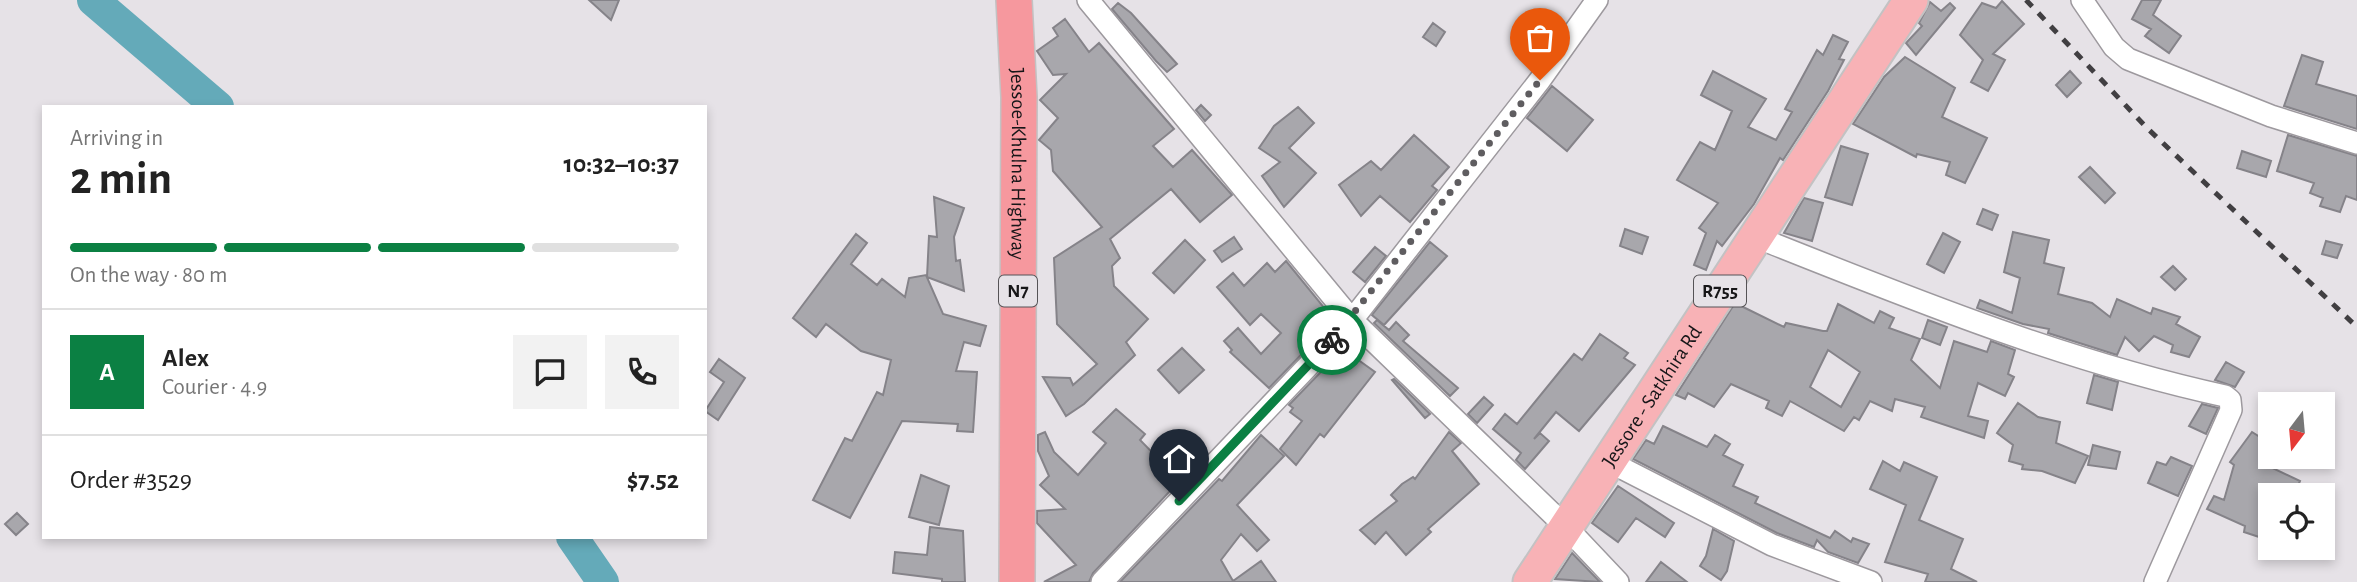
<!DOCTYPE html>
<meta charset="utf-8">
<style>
:root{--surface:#fff;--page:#f2f2f2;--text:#222;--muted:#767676;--line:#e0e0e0;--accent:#0b8043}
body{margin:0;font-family:"Alegreya Sans",sans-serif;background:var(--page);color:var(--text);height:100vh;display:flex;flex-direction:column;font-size:26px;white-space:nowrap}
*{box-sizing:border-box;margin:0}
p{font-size:23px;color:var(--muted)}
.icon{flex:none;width:38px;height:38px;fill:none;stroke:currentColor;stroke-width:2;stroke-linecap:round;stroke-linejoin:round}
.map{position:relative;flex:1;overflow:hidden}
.panel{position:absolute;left:42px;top:105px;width:665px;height:434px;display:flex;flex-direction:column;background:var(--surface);border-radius:0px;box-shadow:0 4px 10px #0003}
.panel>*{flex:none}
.needle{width:46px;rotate:196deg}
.buttons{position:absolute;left:2258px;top:392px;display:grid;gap:14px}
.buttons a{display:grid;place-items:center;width:77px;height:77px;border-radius:0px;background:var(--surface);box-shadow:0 4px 10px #0003;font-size:35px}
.pin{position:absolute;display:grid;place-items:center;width:60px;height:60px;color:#fff;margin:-72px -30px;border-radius:50% 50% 50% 0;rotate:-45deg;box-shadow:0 0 7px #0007}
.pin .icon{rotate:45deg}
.courier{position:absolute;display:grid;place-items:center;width:70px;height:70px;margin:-35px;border:5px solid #0b8043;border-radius:50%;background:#fff;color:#222;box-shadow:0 2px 9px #0007}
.overview em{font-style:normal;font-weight:700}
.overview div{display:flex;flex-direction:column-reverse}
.overview{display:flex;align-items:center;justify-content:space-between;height:119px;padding:0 28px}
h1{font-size:46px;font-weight:700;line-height:52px}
.bar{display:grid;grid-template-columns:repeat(4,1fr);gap:10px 7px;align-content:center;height:84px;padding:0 28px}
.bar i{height:9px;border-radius:5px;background:var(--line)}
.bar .active{background:var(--accent)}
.bar p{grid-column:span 4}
.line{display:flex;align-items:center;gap:18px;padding:0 28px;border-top:2px solid var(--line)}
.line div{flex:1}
.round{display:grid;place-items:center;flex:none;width:74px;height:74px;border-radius:0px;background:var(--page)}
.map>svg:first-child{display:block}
</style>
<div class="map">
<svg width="2357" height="582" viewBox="0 0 2357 582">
<rect width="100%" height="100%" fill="#e6e2e7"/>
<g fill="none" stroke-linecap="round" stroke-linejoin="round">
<path stroke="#64aab9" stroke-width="32" d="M93,0L218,107
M572,537L603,582"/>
</g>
<path fill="#a8a7ac" stroke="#858389" stroke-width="2" fill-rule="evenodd" d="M589,0H619L611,20Z
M2142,0H2161L2153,15L2181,36L2169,53L2145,36L2151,29L2132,19Z
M2002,1L2024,24L1993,54L2005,60L1988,91L1971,82L1983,60L1960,35L1982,3L1996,8Z
M1930,2L1941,11L1950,3L1955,8L1916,55L1906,43L1922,26L1919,23Z
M1118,3L1131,13L1177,64L1167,72L1156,61L1112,9Z
M1065,19L1089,52L1099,43L1174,129L1153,146L1173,167L1192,150L1232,195L1200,222L1171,189L1110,239L1120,258L1112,266L1114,286L1148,319L1126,342L1135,355L1084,404L1066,416L1043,377L1070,378L1073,385L1097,364L1057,324L1054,258L1102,227L1053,171L1051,150L1039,140L1058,118L1040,100L1066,74L1053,75L1037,51L1058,36L1053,28Z
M1433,23L1445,32L1436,46L1423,37Z
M1537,29L1551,41L1532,65L1517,52Z
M1833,35L1848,42L1839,59L1844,60L1828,91L1783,160L1780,158L1754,204L1722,246L1717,241L1706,270L1694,265L1706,233L1699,228L1718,203L1677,180L1700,142L1715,150L1732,111L1701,95L1713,71L1766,99L1748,127L1776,140L1792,112L1785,109L1817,50L1823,55Z
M2302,55L2323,62L2316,84L2357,96V129L2284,106Z
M1905,57L1955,88L1942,117L1987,138L1965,183L1946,175L1950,162L1917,154L1916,157L1853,124L1884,77Z
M2070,71L2081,83L2067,97L2056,85Z
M1552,86L1593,120L1567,151L1527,118Z
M1201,105L1211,115L1205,121L1196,110Z
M1298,107L1314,123L1289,148L1316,173L1284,207L1262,176L1280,162L1259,148L1274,126Z
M1414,135L1449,167L1432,186L1437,190L1410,222L1380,196L1361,216L1339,185L1371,161L1381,170Z
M2288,135L2357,156V200L2346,196L2340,212L2320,206L2323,198L2310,193L2314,183L2277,171Z
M1841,146L1868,154L1852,205L1825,197Z
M2242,151L2271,161L2266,177L2237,168Z
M2090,167L2115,193L2105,203L2079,177Z
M934,197L964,208L954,237L956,261L960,260L964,291L927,277L929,236L937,237Z
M1804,198L1823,203L1812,241L1784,233Z
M1983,209L1998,215L1992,230L1977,224Z
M1625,229L1648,237L1642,254L1620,246Z
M2013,232L2049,240L2044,263L2064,268L2058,294L2092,303L2110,317L2117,299L2151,314L2153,308L2180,317L2176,324L2200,337L2189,357L2171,352L2173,345L2154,336L2139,351L2125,337L2117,355L2048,333L2049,329L2023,324L1977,308L1980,300L2012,313L2020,278L2004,272Z
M1943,233L1960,242L1944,273L1927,264Z
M856,234L867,243L851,264L877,285L882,279L905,297L909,278L926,275L943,314L986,326L980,346L964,342L956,371L977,372L973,432L957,431L958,424L902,421L850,518L813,500L845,438L852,441L877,392L883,395L891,360L861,351L826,324L816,337L793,318Z
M1234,237L1242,249L1222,262L1214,251Z
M1185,240L1205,260L1174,293L1153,273Z
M2326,241L2342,245L2337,258L2322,254Z
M1430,242L1447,256L1384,325L1372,315Z
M1375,247L1386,256L1365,282L1353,272Z
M1286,261L1326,310L1316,328L1322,333L1269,388L1230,352L1232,350L1224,341L1238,328L1261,354L1281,333L1261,314L1250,325L1217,287L1233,273L1244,286L1267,263L1275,272Z
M2173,266L2186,279L2175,290L2161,277Z
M1735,303L1784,327L1786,323L1823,331H1827L1838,304L1874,323L1880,311L1894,318L1889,328L1920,339L1911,360L1940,388L1954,341L1987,352L1991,341L2015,350L2008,374L2014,377L2005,396L1978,383L1968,416L1988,421L1984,438L1921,417L1925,407L1895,399L1892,411L1870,401L1859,420L1854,417L1844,431L1790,401L1782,416L1766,408L1769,401L1731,384L1714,407L1688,393L1685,399L1676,395ZM1828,350L1860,372L1841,407L1810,387Z
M1377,320L1389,330L1396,322L1409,335L1403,341L1458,388L1450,396L1374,323Z
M1928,320L1947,327L1940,345L1922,338Z
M1600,334L1628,353L1624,358L1635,365L1579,431L1556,412L1534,439L1540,433L1549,441L1525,469L1516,460L1521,453L1493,429L1505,414L1517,424L1574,354L1582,360Z
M1182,348L1204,370L1179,393L1158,370Z
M1343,349L1375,372L1324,437L1320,434L1296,465L1280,449L1302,421L1290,412L1293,408L1289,405Z
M719,359L745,378L718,420L705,411L724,382L710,372Z
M2226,362L2244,372L2235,387L2215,380Z
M2094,375L2118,382L2112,410L2087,403Z
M1394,379L1430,414L1425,418L1392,380Z
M1484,397L1493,405L1477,423L1468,414Z
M2018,403L2038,417L2060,422L2056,443L2088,456L2075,483L2042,471L2022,469L2023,465L2009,461L2013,445L1997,433Z
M2202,404L2218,408L2206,434L2189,426Z
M1116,409L1145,434L1140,440L1179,480L1184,472L1186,474L1093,573L1089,582H1044L1076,565L1037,523V511L1065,509L1040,485L1049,476L1038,451V435L1045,432L1054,452L1078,475L1106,443L1093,432Z
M2270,419V461L2266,465L2300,481L2294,495H2270V513L2259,537L2244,532L2245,526L2207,509L2214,496L2224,500L2234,465L2230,462L2252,432L2260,437Z
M1663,426L1707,447L1715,435L1730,444L1723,455L1743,465L1733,486L1758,497L1755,503L1830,538L1835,531L1851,542L1853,538L1869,544L1858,563L1828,552L1817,540L1814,547L1777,533L1633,459L1646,440L1654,444Z
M1449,432L1461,443L1452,451L1479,484L1428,529L1431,532L1406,555L1386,532L1375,544L1360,530L1397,501L1391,495L1402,484L1413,477L1415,479Z
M1261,435L1284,456L1237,505L1269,540L1257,551L1241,534L1221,560L1233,581L1261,561L1276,582H1120L1219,479L1222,481Z
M2093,445L2120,452L2116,469L2088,465Z
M2171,457L2192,466L2178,496L2148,483L2157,462L2166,465Z
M1883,461L1900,471L1904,462L1937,477L1919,520L1963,539L1951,569L1977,582H1925L1928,574L1885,562L1906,505L1870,489Z
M921,475L949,486L939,525L909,517Z
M1618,486L1674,523L1665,537L1636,518L1618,542L1592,523Z
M17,513L28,524L16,535L5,524Z
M930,527L963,531L965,582H942V579L893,573L895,552L927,555Z
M1713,529L1734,541L1727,571L1721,580L1700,566L1706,556Z
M1572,553L1600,582L1555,579Z
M1661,562L1687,582H1646Z"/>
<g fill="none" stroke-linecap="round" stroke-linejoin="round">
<defs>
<path id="minor" d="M1088,0L1352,320L1566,527L1618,582
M2082,0L2114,47L2128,59L2271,116L2357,143
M1756,237C1909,298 2064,361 2225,396L2230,400L2231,410L2155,582
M1608,461L1772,545L1871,582
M1102,582L1352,320L1540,80L1597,0"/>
<g id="primary">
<path id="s1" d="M1530,582L1911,0"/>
</g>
<g id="trunk">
<path id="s2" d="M1014,0L1019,97L1017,582"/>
</g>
</defs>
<use href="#minor" stroke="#9d999e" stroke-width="24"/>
<use href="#primary" stroke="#c3c2c3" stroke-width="37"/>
<use href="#trunk" stroke="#c3c2c3" stroke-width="38"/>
<use href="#minor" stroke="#fff" stroke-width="21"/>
<use href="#primary" stroke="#f8b2b6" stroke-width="33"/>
<use href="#trunk" stroke="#f6989e" stroke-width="35"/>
<path stroke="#413f42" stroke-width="5" stroke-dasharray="9 9" stroke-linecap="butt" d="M2026,0L2147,128L2357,327"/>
</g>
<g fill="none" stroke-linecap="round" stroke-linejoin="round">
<path stroke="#5f5d60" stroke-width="7" stroke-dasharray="0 12.6" d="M1332,340L1540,80"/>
<path stroke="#0b8043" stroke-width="9" d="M1179,501L1332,340"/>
</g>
<g text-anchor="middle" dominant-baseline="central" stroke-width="5" stroke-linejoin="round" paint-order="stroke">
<g fill="#e6e2e7" stroke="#555356" stroke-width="2">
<rect x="999" y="275.5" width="38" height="31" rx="5"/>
<rect x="1694" y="275.5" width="52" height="31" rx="5"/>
</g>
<g font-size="19" font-weight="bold" fill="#171618">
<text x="1018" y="291">N7</text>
<text x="1720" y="291">R755</text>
</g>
<g font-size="21" fill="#171618" stroke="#e6e2e7">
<text stroke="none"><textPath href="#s2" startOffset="164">Jessoe-Khulna Highway</textPath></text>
<text stroke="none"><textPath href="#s1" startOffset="222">Jessore - Satkhira Rd</textPath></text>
</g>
</g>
</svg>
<div class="buttons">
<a><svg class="needle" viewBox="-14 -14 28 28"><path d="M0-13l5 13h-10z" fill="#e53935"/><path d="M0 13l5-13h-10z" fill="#767676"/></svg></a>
<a><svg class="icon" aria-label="locate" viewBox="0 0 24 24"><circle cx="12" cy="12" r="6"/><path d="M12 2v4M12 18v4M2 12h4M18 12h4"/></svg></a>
</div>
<div class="pin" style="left:1540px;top:80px;background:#ea580c"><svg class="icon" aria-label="bag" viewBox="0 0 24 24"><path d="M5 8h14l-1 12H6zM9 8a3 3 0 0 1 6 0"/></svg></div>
<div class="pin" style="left:1179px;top:501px;background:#1f2937"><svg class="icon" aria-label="home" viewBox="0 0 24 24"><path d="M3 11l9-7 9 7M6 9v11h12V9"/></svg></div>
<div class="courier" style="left:1332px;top:340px"><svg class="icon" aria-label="bike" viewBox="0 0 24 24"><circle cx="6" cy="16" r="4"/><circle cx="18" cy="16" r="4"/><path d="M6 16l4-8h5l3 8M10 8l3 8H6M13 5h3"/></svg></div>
<section class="panel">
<div class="overview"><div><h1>2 min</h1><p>Arriving in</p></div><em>10:32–10:37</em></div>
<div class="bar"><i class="active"></i><i class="active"></i><i class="active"></i><i></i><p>On the way · 80 m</p></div>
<div class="line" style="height:126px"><b class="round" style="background:var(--accent);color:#fff">A</b><div><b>Alex</b><p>Courier · 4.9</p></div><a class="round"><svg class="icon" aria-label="chat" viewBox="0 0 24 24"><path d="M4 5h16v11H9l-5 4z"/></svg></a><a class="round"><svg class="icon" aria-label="phone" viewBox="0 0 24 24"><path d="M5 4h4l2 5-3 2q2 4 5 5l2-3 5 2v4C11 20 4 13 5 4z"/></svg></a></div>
<div class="line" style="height:91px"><div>Order #3529</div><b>$7.52</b></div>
</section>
</div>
